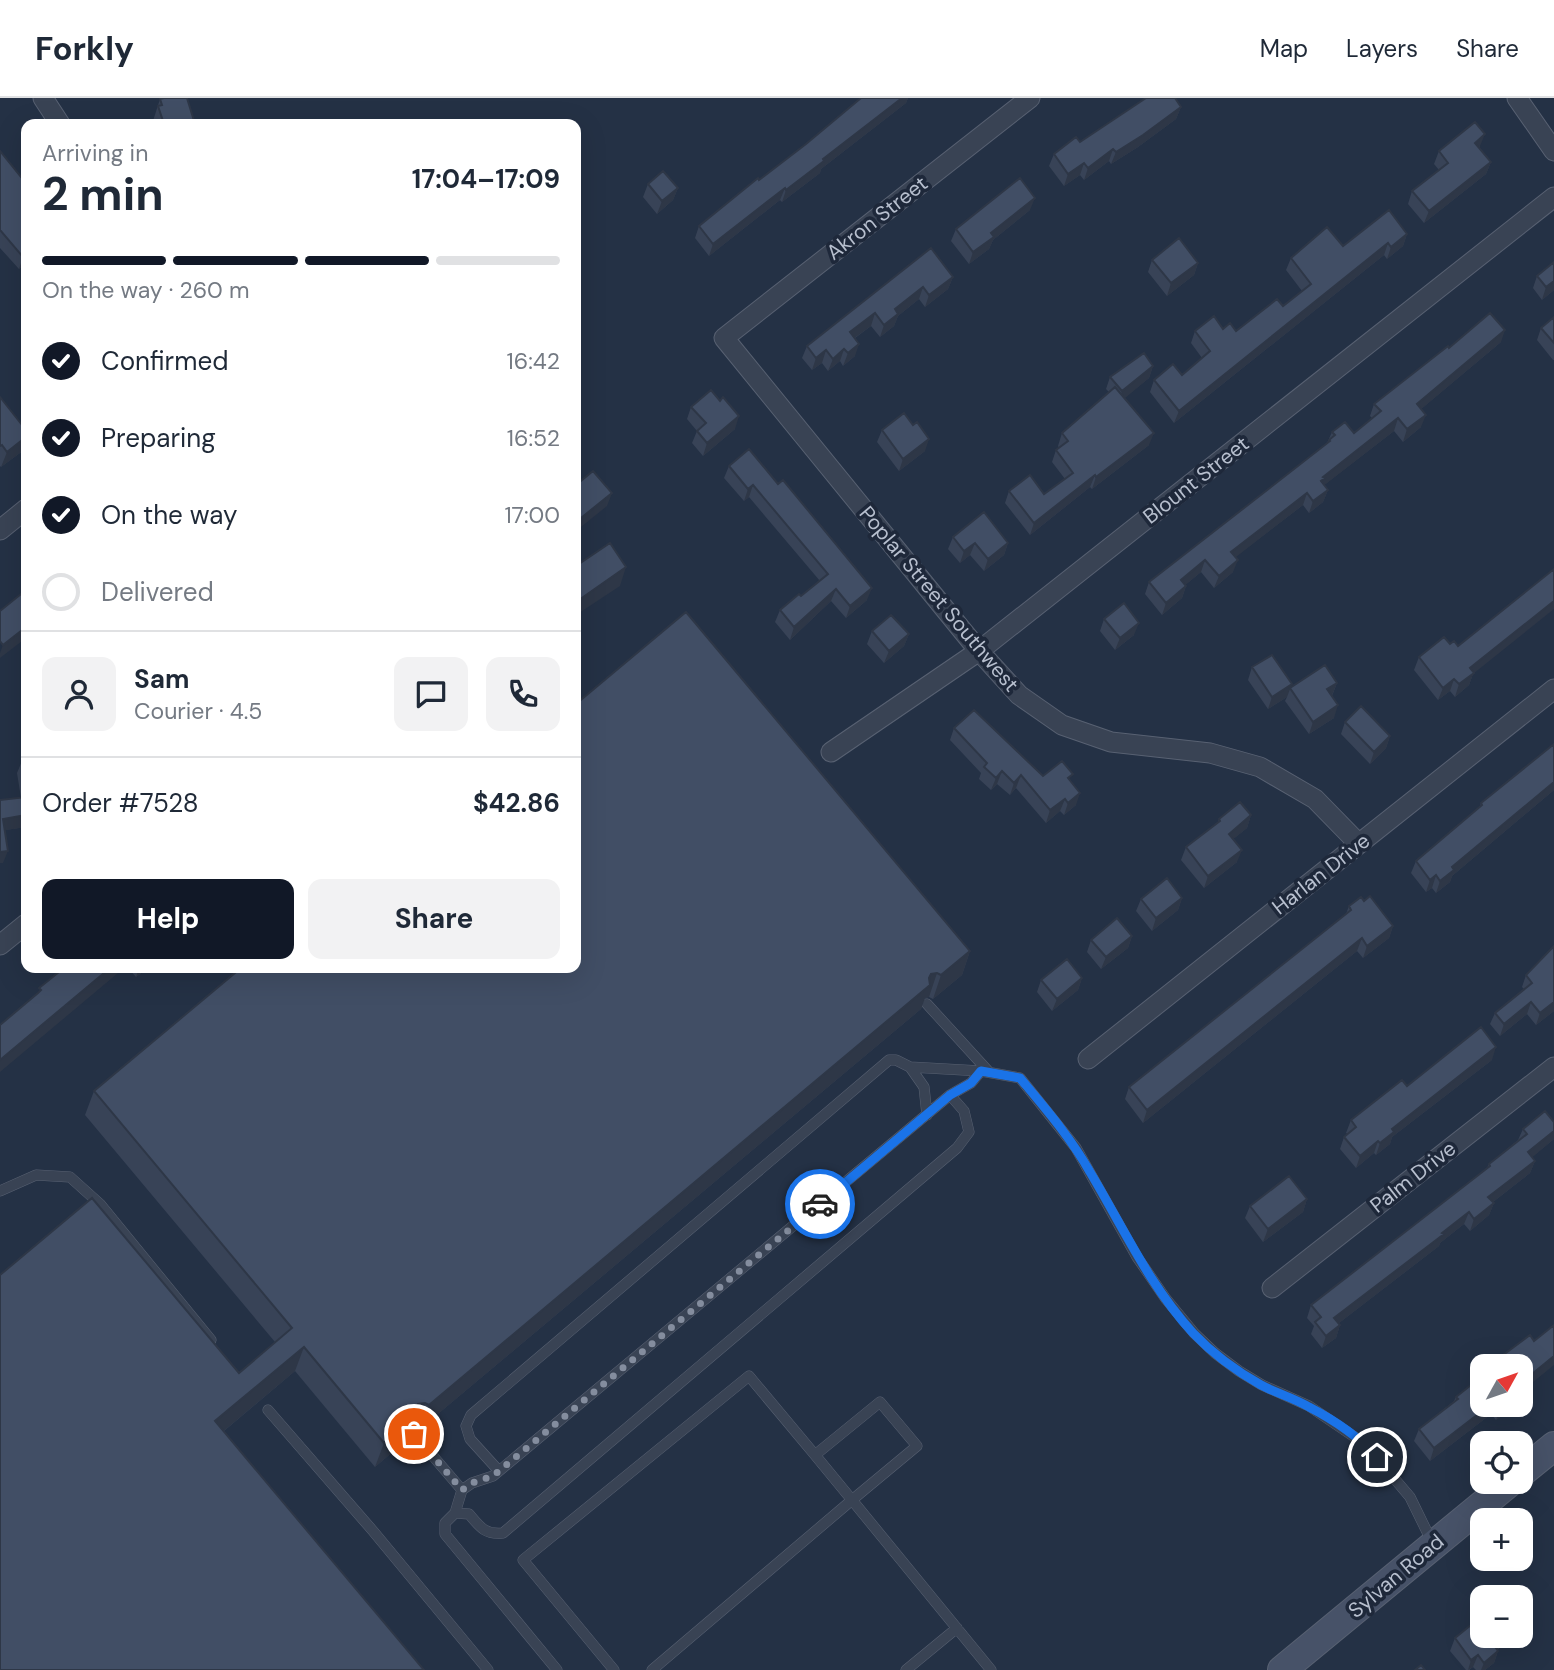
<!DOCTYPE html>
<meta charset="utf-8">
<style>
:root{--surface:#fff;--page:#f2f2f3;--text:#1f2937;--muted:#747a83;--line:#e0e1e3;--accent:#111827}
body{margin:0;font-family:"DM Sans",sans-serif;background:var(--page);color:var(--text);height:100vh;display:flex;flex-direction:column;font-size:26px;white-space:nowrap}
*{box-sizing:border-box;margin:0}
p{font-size:23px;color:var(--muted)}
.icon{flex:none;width:38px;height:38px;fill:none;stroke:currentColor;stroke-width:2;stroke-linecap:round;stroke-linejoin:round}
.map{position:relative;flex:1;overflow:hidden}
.side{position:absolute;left:21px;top:21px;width:560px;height:854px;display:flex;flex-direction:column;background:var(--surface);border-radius:14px;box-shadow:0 7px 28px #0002}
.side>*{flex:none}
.needle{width:46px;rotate:50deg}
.buttons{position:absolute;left:1470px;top:1256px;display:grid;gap:14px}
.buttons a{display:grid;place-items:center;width:63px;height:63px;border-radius:14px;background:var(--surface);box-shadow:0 7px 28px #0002;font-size:35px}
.pin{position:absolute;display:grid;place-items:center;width:60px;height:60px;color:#fff;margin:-30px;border:4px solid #fff;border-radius:50%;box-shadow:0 2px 7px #0007}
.courier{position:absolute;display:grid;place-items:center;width:70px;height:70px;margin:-35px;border:5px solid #1a73e8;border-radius:50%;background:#fff;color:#222;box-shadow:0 2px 9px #0007}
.overview em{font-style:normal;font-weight:700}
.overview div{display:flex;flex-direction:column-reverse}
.overview{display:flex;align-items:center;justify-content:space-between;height:119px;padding:0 21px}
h1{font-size:46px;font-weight:700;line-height:52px}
.bar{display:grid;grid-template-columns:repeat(4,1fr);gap:10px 7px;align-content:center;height:84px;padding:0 21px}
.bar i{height:9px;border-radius:5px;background:var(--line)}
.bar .active{background:var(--accent)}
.bar p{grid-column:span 4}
.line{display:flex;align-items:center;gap:18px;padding:0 21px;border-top:2px solid var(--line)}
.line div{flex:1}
.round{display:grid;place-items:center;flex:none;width:74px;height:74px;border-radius:14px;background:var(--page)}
ol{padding:0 21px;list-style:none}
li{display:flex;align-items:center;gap:21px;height:77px}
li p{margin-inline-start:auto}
li .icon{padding:7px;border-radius:50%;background:var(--accent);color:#fff;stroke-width:4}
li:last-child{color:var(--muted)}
li i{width:38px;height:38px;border:4px solid var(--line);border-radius:50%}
.button{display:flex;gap:14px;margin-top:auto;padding:14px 21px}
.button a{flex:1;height:80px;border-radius:14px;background:var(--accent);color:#fff;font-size:28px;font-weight:700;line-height:80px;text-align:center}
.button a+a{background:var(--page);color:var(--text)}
header{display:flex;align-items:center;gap:42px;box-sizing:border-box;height:98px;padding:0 35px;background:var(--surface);border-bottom:2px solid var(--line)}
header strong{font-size:33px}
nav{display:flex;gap:38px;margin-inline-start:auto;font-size:24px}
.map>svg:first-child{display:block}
</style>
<header>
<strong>Forkly</strong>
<nav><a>Map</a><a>Layers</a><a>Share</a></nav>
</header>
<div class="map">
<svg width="1554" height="1572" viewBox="0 0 1554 1572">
<rect width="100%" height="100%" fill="#243145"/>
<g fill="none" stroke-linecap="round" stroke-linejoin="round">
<defs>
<path id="service" d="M927,906L989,974
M910,969L924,989L927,1017
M0,1093L36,1077L70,1079L100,1106L211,1242
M268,1312L373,1433L488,1572
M414,1336L462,1392
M499,1373L470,1341L466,1328L471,1317L889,962H896L910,969L981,973L1020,980L1076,1050L1137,1159L1166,1201L1194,1235L1215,1255L1239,1273L1262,1287L1309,1308L1365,1346L1410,1399L1432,1444
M455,1415L462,1392L472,1385L493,1378L950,997L971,985L981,973
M557,1572L445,1436V1425L455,1415L469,1416C480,1429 485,1437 503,1435L957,1050L969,1034L964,1013L950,997
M614,1572L523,1462L749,1278L815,1357L880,1304L917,1348L852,1402L991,1572
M652,1572L852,1402L815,1357
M906,1572L957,1530"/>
<path id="minor" d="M43,0L60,26
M1030,0L724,240L979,553L1019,597L1062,627L1111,644L1210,655L1260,669L1315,701L1359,746
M1517,0L1554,53
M0,432L26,411
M831,654L979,553L1554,99
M0,847L26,826
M1088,961L1554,591
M1272,1190L1554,969"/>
<path id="secondary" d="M1521,1375L1554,1348
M1282,1572L1510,1384"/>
</defs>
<use href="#service" stroke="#586172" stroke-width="11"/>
<use href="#minor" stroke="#586172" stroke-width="21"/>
<use href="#secondary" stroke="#586172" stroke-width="30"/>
<use href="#service" stroke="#394354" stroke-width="10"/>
<use href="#minor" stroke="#394354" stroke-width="19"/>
<use href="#secondary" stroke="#475268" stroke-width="28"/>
</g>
<path fill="#384357" d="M861,0H908L906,5L821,71L820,75L782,104L780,102L709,158L695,140L699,128L806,46Z
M160,1L195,26H152Z
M1181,9L1176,21L1138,49L1111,66L1109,63L1084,82L1080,77L1064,88L1049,68L1054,56L1080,44Z
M1480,48L1479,50L1491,64L1486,76L1424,125L1408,106L1412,93L1439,72L1434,66L1439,53Z
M0,53L26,85V172L23,168L19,171L0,150Z
M648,86L678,90L673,102L657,116L643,99Z
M1030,112L993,142L989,151L969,166L951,143L956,131Z
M1407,136L1403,148L1387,161L1384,157L1174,325L1150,294L1154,282L1182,277L1202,260L1191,245L1195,233L1223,231L1236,233L1283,208L1302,193L1286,172L1291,160L1343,148Z
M931,150L953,179L948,191L925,209L919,201L898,218L894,228L880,239L871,228L855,240V258L843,268L840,263L828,273L822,265L812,272L802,260L807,248Z
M1152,162L1198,165L1194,177L1167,198L1148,174Z
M1554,164V192L1542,202L1533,190L1537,178Z
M1554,219V262H1553L1537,242L1541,230Z
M1501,244L1421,311V329L1403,344L1394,333L1324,387L1328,392L1323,404L1309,415L1303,407L1235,459L1233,474L1214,490L1201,474L1185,487L1186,488L1182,500L1162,517L1145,496L1149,484L1327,345L1332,334L1354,335L1372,320L1370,318L1374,306L1449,250Z
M1153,268L1149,280L1124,300L1149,347L1092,391L1090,389L1030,437L1005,405L1009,393L1044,396L1065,381L1052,364L1056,352L1059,350L1058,348L1062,335L1109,294L1106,291L1110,279Z
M0,299L26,332V345L24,352L1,369L0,368Z
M691,309L735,331L703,358L692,345L697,333L687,321Z
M882,332L925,353L899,373L877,344Z
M749,351L867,502L846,520L831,503L790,542L775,524L780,512L801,498L820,483L749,399L744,403L724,380L729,368Z
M953,439L1008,445L1004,457L984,473L970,457L960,465L948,451Z
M1104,521L1134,537L1115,552L1100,533Z
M872,533L909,536L904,548L884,565L867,546Z
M1419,559L1473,576L1469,587L1455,599L1450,593L1438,602L1414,572Z
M1252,569L1290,590L1337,585L1332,598L1334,620L1309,636L1285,603L1287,599L1268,611L1248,582Z
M1345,624L1390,638L1386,650L1370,666L1341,636Z
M954,630L1043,678L1070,683L1076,707L1064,717L1060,713L1046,725L1016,690L1010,697L997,686L991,692L979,681L981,675L950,642Z
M1554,646V692L1452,778L1450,784L1436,795L1432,790L1426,794L1411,775L1416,763L1479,710L1481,705Z
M26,662V729L5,732L3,765L0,702L21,700L17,675L22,663Z
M1251,717L1247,730L1233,741L1237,764L1204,790L1181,762L1186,749L1218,724L1219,721Z
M1182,800L1178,812L1152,833L1136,813L1141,801Z
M1364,803L1393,828L1389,840L1363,860L1357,853L1143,1025L1125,1001L1129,989L1346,816L1349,808Z
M1132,838L1128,850L1101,871L1087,854L1091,842Z
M1554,848V913L1536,927L1527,916L1500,938L1490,926L1495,915L1524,891L1522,889L1526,877Z
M970,853L962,877L933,901L929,899L925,900L921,911L420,1331L416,1329H413L408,1341L375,1369L295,1273L224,1333L0,1572L239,1275L275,1244L85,1017L94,993Z
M128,870H148L136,879Z
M1082,880L1078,892L1052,913L1037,894L1041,882Z
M1492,962L1392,1039L1390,1046L1376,1057L1374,1055L1356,1070L1340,1051L1344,1039L1348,1036L1346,1035L1351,1022L1407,988Z
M1554,1024V1041L1532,1059L1535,1063L1530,1075L1493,1104L1494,1105L1489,1117L1470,1133L1464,1126L1440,1145L1439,1148L1339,1225L1340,1227L1336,1240L1322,1250L1311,1236L1314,1228L1307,1220L1311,1207L1487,1070L1489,1066L1518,1042L1523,1031Z
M1307,1101L1303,1114L1263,1144L1245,1120L1250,1108Z
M1482,1271V1307H1513L1512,1310L1496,1322L1491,1316L1430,1363L1414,1343L1419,1331L1454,1303L1456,1299L1474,1285L1477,1275Z
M1482,1538H1509L1507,1544L1497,1552L1498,1553L1494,1565L1485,1572H1476L1473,1569L1469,1572H1466L1450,1553L1455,1540Z"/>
<path fill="#2e3747" d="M902,0H908L906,5L821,71L820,75L782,104L786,92L823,61Z
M1181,9L1176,21L1138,49L1111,66L1116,54Z
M1485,36L1480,48L1471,57L1475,45Z
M1113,51L1109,63L1084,82L1088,70Z
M1491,64L1486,76L1424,125L1429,113Z
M1084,65L1080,77L1064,88L1068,76Z
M678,90L673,102L657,116L662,103Z
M785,90L780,102L709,158L713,146Z
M1035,100L1030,112L993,142L989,151L969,166L973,154L991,135Z
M1407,136L1403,148L1387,161L1391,149Z
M1388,145L1384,157L1174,325L1179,313Z
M26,157L23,168L19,171L23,159Z
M1198,165L1194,177L1167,198L1171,185Z
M953,179L948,191L925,209L929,197Z
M1554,183V192L1542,202L1546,189Z
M923,189L919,201L898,218L894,228L880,239L884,227L895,211Z
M875,215L871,228L846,246L850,234Z
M1505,232L1501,244L1413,318L1417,306Z
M859,246L855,258L843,268L848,255Z
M844,251L840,263L828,273L833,261Z
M826,252L822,265L812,272L816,260Z
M1153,268L1149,280L1118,306L1122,293Z
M1426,317L1421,329L1403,344L1407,331Z
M739,318L735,331L703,358L707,345Z
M1398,320L1394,333L1322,389L1317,395L1323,379Z
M1154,335L1149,347L1092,391L1096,379Z
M26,339V345L24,352L1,369L7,354Z
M929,341L925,353L899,373L903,361Z
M1095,377L1090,389L1030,437L1034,425Z
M753,387L749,399L744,403L748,391Z
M1328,392L1323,404L1309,415L1313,403Z
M612,395L607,408L576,433V424Z
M1307,395L1303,407L1227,466L1231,454Z
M975,445L970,457L960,465L964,453Z
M1008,445L1004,457L984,473L988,461Z
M1205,462L1201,474L1177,494L1181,482Z
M1238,462L1233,474L1214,490L1219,478Z
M626,469L620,488L576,517V504Z
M1186,488L1182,500L1162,517L1166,505Z
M872,490L867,502L846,520L850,508Z
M836,491L831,503L790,542L794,529Z
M1554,503V511L1473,576L1469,587L1455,599L1459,586L1470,570Z
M1139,525L1134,537L1115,552L1120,540Z
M26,529V540L0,560V555L3,547Z
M909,536L904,548L884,565L889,553Z
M1454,581L1450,593L1438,602L1443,590Z
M1337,585L1332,597L1323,604L1327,591Z
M1292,586L1287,599L1268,611L1272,599Z
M1338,607L1334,620L1309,636L1313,624Z
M1390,638L1386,650L1370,666L1374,654Z
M1002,673L997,686L991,692L996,680Z
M1021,677L1016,690L1010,697L1014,685Z
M1554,684V692L1452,778L1450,784L1436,795L1440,783L1452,769Z
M1080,695L1076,707L1064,717L1068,705Z
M1065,701L1060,713L1046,725L1050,712Z
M26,717V729L0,733L3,721Z
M1251,717L1247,730L1225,748L1229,736Z
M1242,752L1237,764L1204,790L1208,778Z
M8,753L3,765H0V754Z
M1436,777L1432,790L1426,794L1430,782Z
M1182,800L1178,812L1152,833L1156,820Z
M1393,828L1389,840L1363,860L1367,848Z
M1132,838L1128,850L1101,871L1106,859Z
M1362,840L1357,853L1143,1025L1147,1012Z
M970,853L962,877L933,901L941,877Z
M110,870H124L0,974V962Z
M139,870H148L136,879Z
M937,875L929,899L925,900L921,911L420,1331L429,1307L929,880L931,876Z
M1082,880L1078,892L1052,913L1057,901Z
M1531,904L1527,916L1500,938L1504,926Z
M1554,904V913L1536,927L1540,915Z
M1496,949L1492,962L1392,1039L1390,1046L1376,1057L1380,1045L1392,1031Z
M1554,1033V1041L1523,1067L1528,1054Z
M1378,1043L1374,1055L1356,1070L1360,1058Z
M1535,1063L1530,1075L1484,1111L1488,1099Z
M1307,1101L1303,1114L1263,1144L1268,1131Z
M1494,1105L1489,1117L1470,1133L1474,1121Z
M1469,1114L1464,1126L1440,1145L1439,1148L1330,1232L1334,1220Z
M1340,1227L1336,1240L1322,1250L1326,1238Z
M304,1249L295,1273L207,1347L215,1323Z
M1554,1258V1267L1521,1294V1285Z
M425,1305L416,1329H413L408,1341L375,1369L384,1345L418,1306Z
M1490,1307H1494L1491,1316L1430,1363L1434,1350Z
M1504,1307H1513L1512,1310L1496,1322L1500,1310Z
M1503,1538H1509L1507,1544L1488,1558L1493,1546Z
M1498,1553L1494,1565L1485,1572H1481L1484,1565Z
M1478,1557L1473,1569L1468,1572L1471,1562Z"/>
<path fill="#414e65" stroke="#2e3747" stroke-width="2" d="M164,0H187L195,26H164L158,8L162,7L160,1Z
M861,0H902L823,61L824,63L786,92L785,90L713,146L699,128L758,80L759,82L806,46Z
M1146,0H1175L1181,9L1143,37L1116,54L1113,51L1088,70L1084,65L1068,76L1054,56L1076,39L1080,44Z
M1475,24L1485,36L1475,45L1491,64L1429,113L1412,93L1448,65L1439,53Z
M0,53L26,85V157L23,159L0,132Z
M663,73L678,90L662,103L648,86Z
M1020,80L1035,100L991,135L994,139L973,154L956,131Z
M1389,112L1407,136L1391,149L1388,145L1179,313L1154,282L1173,266L1182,277L1210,253L1195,233L1214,218L1223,231L1230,225L1236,233L1277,201L1283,208L1311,186L1291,160L1327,129L1343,148Z
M1179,140L1198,165L1171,185L1152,162Z
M931,150L953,179L929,197L923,189L895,211L898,216L884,227L875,215L850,234L859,246L848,255L844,251L833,261L826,252L816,260L807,248Z
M1554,164V183L1546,189L1537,178Z
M1490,215L1505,232L1417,306L1426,317L1407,331L1398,320L1323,379L1325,380L1321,383L1328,392L1313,403L1307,395L1231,454L1238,462L1219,478L1205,462L1181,482L1186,488L1166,505L1149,484L1330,343L1329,342L1335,337L1332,334L1345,324L1354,335L1381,313L1374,306L1448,248L1449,250Z
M1554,219V245L1541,230Z
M1144,255L1153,268L1122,293L1110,279Z
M1115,289L1154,335L1096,379L1095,377L1034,425L1009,393L1030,377L1044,396L1073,375L1056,352L1068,343L1062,335Z
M711,292L720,303L723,299L739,318L707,345L697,333L706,325L691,309Z
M0,299L26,332V339L7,354L2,347L0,348Z
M904,315L913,327L917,324L929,341L903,361L882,332Z
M749,351L778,386L783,382L872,490L850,508L836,491L794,529L780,512L799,496L801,498L828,476L753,387L748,391L729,368Z
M593,373L612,395L576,424V387Z
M984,414L1008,445L988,461L975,445L964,453L953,439Z
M610,445L626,469L576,504V468Z
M1554,471V503L1470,570L1474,575L1459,586L1454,581L1443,590L1419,559L1444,539L1450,546L1454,543L1458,548Z
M26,492V529L3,547L0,543V513Z
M1124,505L1139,525L1120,540L1104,521Z
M686,514L970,853L941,877L937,875L931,876L929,880L930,887L429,1307L425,1305L418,1306L416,1310L417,1317L384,1345L304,1249L215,1323L424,1572H0V1177L92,1100L239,1275L292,1230L94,993L241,870H576V606Z
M891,517L909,536L889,553L872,533Z
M1272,557L1292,586L1272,599L1252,569Z
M1325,567L1337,585L1327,591L1338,607L1313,624L1290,590Z
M1361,608L1390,638L1374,654L1345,624Z
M974,612L1043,678L1062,663L1073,676L1068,680L1080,695L1068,705L1065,701L1050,712L1021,677L1014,685L1002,673L996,680L984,669L987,665L954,630Z
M1554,646V684L1452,769L1454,772L1440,783L1436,777L1430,782L1416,763L1482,707L1481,705Z
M26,662V693L22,663Z
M26,699V717L3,721L8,753L0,754V702Z
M1240,704L1251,717L1229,736L1242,752L1208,778L1186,749L1220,723L1219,721Z
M1167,780L1182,800L1156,820L1141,801Z
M1370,798L1393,828L1367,848L1362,840L1147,1012L1129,989L1351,812L1349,808L1361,799L1364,803Z
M1117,820L1132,838L1106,859L1091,842Z
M1554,848V904L1540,915L1531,904L1504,926L1495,915L1532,885L1526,877Z
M1067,861L1082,880L1057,901L1041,882Z
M64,870H110L0,962V927L38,895L41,892L39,890Z
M1481,929L1496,949L1392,1031L1394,1034L1380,1045L1378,1043L1360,1058L1344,1039L1356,1029L1351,1022L1402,982L1407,988Z
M1545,1013L1554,1024V1033L1528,1054L1535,1063L1488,1099L1494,1105L1474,1121L1469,1114L1442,1135L1444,1136L1334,1220L1340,1227L1326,1238L1315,1224L1321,1219L1311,1207L1490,1068L1489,1066L1527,1036L1523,1031Z
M1289,1078L1307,1101L1268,1131L1250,1108Z
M1554,1227V1258L1521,1285V1269H1486L1490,1265L1491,1266L1530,1237L1534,1243Z
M1482,1271V1307H1490L1434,1350L1419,1331L1458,1301L1456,1299L1481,1279L1477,1275Z
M1482,1518V1538H1503L1493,1546L1498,1553L1484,1565L1478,1557L1471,1562L1455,1540Z
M1421,1567L1425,1572H1415Z"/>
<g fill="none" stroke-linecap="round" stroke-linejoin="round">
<path stroke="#848d9e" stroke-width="7" stroke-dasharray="0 12.6" d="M414,1336L462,1392L472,1385L493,1378L820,1106"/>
<path stroke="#1a73e8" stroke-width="9" d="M820,1106L950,997L971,985L981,973L1020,980C1045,1010 1071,1040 1090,1074C1123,1129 1149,1187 1193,1235C1212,1255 1236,1273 1261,1287C1276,1295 1294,1300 1309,1309C1334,1322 1358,1338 1377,1359"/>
</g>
<g text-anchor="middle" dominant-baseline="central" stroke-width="7" stroke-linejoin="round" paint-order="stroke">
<g font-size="21" fill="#b7bfce" stroke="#1e283a">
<text transform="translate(877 120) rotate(-38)">Akron Street</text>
<text transform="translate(1196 382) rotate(-38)">Blount Street</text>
<text transform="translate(939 501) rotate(50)">Poplar Street Southwest</text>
<text transform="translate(1321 776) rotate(-38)">Harlan Drive</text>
<text transform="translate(1413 1079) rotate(-38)">Palm Drive</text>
<text transform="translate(1396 1478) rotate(-40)">Sylvan Road</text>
</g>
</g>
</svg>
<div class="buttons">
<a><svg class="needle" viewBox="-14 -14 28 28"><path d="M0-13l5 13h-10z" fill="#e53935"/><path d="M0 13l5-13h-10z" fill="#747a83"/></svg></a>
<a><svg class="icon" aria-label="locate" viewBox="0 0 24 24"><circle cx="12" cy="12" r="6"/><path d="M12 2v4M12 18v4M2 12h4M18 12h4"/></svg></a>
<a>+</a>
<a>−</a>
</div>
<div class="pin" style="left:414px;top:1336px;background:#ea580c"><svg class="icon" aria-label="bag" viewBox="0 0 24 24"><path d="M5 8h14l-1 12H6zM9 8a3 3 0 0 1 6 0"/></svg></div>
<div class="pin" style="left:1377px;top:1359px;background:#1f2937"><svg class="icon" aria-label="home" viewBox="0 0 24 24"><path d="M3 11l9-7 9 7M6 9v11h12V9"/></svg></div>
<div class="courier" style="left:820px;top:1106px"><svg class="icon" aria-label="car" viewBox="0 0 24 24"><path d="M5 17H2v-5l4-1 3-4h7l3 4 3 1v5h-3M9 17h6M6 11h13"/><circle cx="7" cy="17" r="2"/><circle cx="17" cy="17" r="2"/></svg></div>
<section class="side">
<div class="overview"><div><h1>2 min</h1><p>Arriving in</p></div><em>17:04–17:09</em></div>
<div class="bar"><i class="active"></i><i class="active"></i><i class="active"></i><i></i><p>On the way · 260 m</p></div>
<ol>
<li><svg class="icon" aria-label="check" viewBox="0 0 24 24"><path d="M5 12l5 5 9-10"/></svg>Confirmed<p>16:42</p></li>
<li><svg class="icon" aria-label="check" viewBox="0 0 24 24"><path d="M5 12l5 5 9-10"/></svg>Preparing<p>16:52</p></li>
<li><svg class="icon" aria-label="check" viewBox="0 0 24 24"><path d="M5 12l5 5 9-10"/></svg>On the way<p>17:00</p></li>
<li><i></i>Delivered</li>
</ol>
<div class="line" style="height:126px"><a class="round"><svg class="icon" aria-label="person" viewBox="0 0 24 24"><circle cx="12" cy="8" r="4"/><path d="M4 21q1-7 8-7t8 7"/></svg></a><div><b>Sam</b><p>Courier · 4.5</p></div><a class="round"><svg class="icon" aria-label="chat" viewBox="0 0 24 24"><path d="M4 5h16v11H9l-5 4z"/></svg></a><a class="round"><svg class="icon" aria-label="phone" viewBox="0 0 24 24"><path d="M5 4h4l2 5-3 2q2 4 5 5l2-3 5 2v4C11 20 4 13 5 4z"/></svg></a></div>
<div class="line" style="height:91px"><div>Order #7528</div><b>$42.86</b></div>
<div class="button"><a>Help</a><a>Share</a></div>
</section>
</div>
